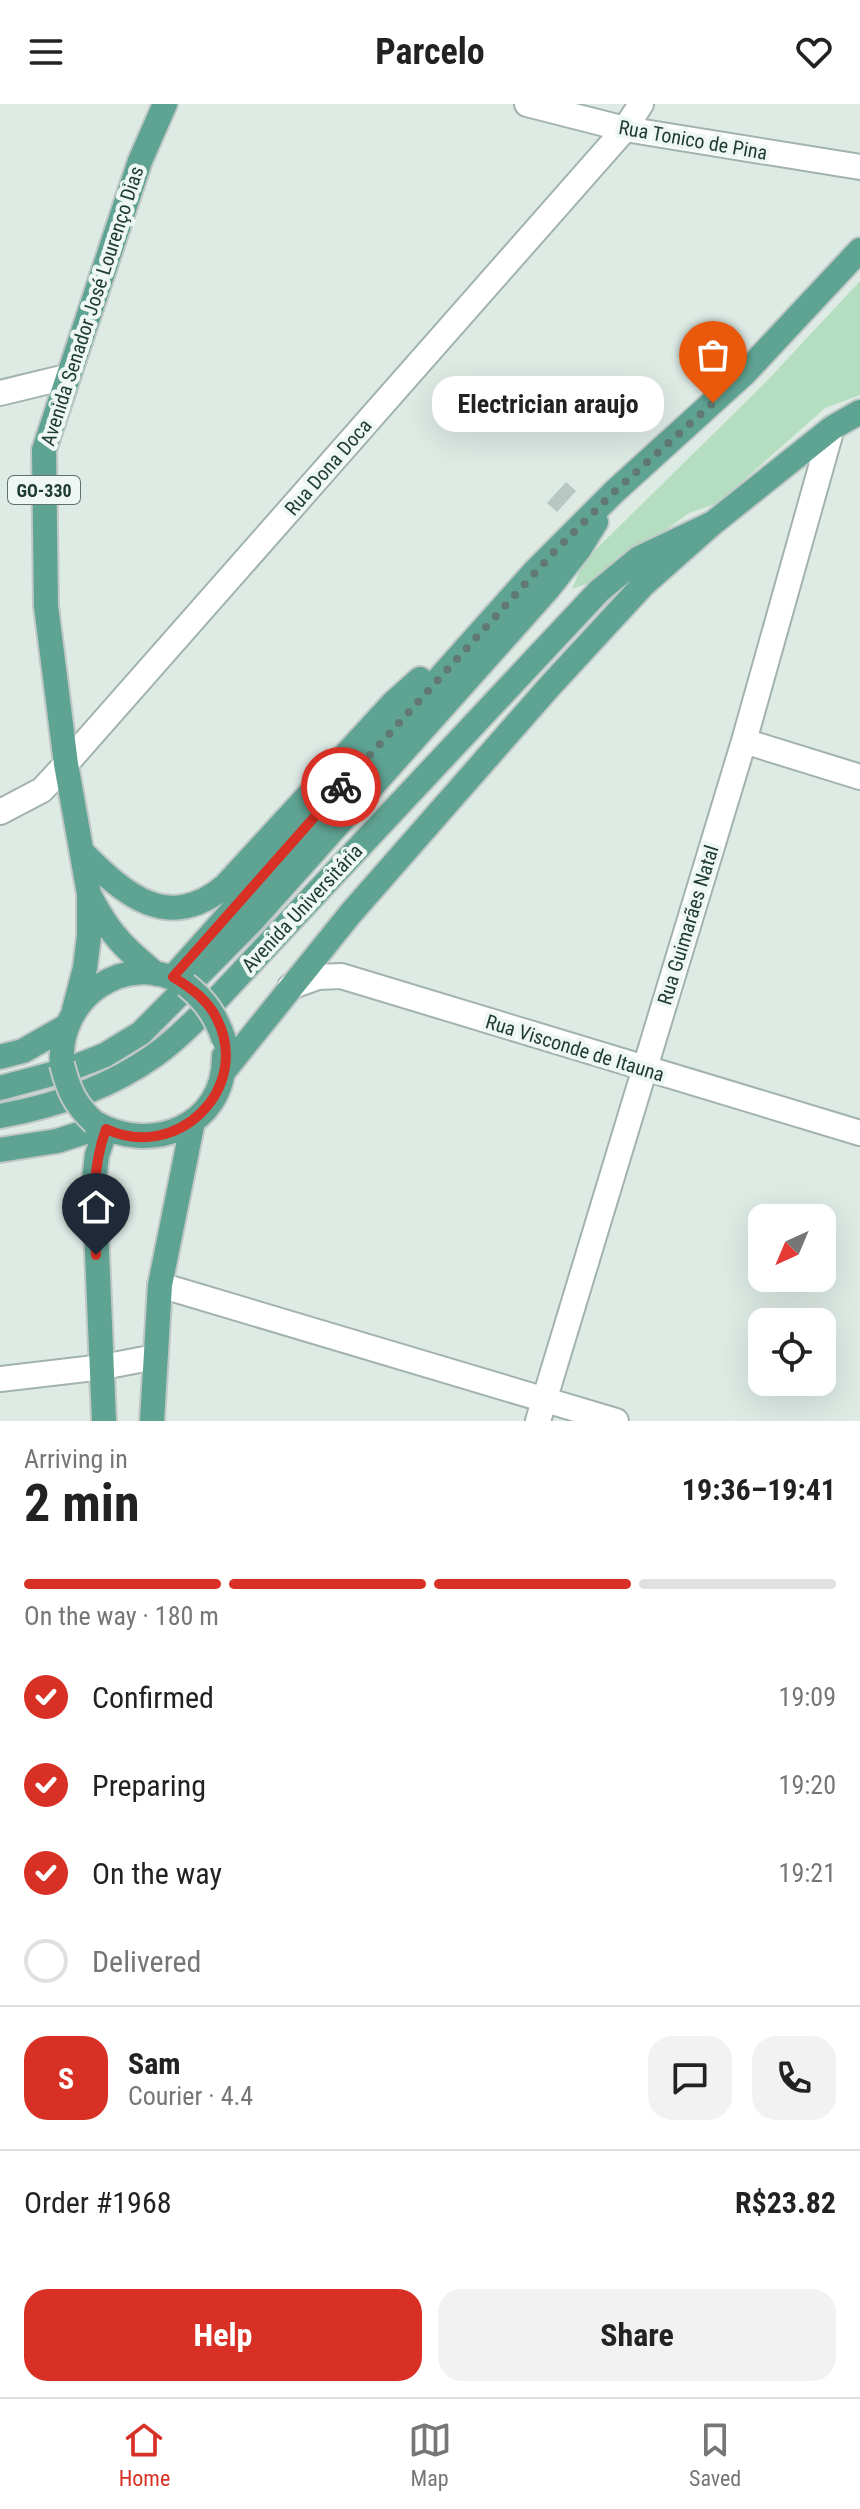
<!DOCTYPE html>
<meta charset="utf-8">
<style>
:root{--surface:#fff;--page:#f2f2f2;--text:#222;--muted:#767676;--line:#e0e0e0;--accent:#d93025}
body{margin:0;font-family:"Roboto Condensed",sans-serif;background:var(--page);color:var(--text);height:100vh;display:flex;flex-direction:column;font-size:30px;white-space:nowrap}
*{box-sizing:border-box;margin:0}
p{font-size:26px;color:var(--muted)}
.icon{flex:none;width:44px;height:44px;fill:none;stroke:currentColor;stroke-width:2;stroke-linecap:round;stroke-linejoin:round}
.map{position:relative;height:1317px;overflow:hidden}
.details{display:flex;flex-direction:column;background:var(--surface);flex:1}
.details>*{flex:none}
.needle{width:52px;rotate:224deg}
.buttons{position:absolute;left:748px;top:1100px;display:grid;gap:16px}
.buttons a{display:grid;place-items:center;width:88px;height:88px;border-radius:16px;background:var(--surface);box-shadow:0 8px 32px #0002;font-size:40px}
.pin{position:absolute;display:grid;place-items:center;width:68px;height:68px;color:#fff;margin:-82px -34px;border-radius:50% 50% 50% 0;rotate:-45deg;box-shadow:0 0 8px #0007}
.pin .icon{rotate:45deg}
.courier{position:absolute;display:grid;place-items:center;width:80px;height:80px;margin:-40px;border:6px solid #d93025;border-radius:50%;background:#fff;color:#222;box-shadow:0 2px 10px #0007}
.bubble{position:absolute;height:56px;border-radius:24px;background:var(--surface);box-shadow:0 8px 32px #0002;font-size:26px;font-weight:700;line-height:56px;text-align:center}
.headline em{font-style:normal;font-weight:700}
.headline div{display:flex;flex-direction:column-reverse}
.headline{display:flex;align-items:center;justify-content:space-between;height:136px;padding:0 24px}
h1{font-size:52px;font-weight:700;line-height:60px}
.bar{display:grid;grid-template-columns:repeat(4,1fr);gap:12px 8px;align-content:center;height:96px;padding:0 24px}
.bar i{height:10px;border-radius:6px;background:var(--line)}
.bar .selected{background:var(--accent)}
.bar p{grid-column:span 4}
.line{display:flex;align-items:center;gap:20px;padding:0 24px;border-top:2px solid var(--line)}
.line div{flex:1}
.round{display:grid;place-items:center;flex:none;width:84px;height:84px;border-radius:24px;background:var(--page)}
ol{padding:0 24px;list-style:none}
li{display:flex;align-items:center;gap:24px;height:88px}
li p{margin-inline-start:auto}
li .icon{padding:8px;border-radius:50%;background:var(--accent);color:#fff;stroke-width:4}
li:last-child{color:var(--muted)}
li i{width:44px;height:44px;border:4px solid var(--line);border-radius:50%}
.action{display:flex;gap:16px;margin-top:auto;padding:16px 24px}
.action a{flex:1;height:92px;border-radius:24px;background:var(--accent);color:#fff;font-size:32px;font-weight:700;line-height:92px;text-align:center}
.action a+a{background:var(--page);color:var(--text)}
header{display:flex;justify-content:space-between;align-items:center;height:104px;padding:0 24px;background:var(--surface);font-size:36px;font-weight:700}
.menu{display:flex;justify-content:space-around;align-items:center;height:112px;border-top:2px solid var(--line);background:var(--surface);font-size:22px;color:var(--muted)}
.menu a{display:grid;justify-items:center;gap:4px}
.menu .selected{color:var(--accent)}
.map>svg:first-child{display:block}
</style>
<header><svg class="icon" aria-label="menu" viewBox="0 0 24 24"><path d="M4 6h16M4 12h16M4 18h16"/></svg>Parcelo<svg class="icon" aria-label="heart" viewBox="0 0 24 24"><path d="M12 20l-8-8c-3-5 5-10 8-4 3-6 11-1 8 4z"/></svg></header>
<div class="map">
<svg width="860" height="1317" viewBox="0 0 860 1317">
<rect width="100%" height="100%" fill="#deebe5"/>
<path fill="#b5dec0" d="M860,177V291L825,304L718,399L689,409L598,476L572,485L583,458L765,279Z"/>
<path fill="#b6c8c1" d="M566,378L576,387L557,408L547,399Z"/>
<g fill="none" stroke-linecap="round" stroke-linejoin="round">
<defs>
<path id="minor" d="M527,0L625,25L860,63
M0,289L66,273
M744,637L860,673
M0,708L42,686L66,660L625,25L641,0
M290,883L318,873L341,872L860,1029
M160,1181L616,1317
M0,1275L103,1263L155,1253
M538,1317L744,637L832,324"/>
<path id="major" d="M83,749C125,791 168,829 225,782L393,599L420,575
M91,794C110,830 124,844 156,870
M173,873L535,467L614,388L745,269L860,146
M74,906L85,864L89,832V790L66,660L46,502L44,346L140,57L165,0
M0,953L23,947L65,923
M62,960C57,894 125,845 184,880
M224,967L351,809L549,583L643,481L713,419L832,324L860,308
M0,984L67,966L105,951L141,929L252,817L548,485L580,444L596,418
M0,1012C55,1002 109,984 155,951C177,936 196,915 215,897L599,487L639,454L713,419
M94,1018C149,1051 225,1024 224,952
M0,1046L57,1037L101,1023
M104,1317L94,1076L97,1051L106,1025
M152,1317L160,1181L193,1017"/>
</defs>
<use href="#minor" stroke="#a1b3ac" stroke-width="28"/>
<use href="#major" stroke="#c0c8c6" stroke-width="28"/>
<use href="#minor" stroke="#fff" stroke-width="24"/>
<use href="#major" stroke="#5fa392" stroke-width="24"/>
<defs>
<path id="major-bridge" d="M186,881C206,897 216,912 224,936
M62,960C68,985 75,1001 94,1018"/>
</defs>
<use href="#major-bridge" stroke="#c0c8c6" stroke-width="28" stroke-linecap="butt"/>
<use href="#major-bridge" stroke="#5fa392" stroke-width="24"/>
</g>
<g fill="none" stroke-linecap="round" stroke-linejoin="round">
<path stroke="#617972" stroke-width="8" stroke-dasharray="0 14.4" d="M341,683L553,449L614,388L713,299"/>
<path stroke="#d93025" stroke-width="10" d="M96,1151C94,1108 91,1066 106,1025C177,1058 252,985 217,915C208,896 191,884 173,873L341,683"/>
</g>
<g text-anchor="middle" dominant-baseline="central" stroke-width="8" stroke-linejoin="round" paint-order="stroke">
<rect fill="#eef7f3" stroke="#5c736d" stroke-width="2" x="8" y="372" width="72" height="28" rx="6"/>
<g font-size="18" font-weight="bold" fill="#1e3b34">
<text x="44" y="386">GO-330</text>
</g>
<g font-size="20" fill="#1e3b34" stroke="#eef7f3">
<text transform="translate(693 36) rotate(10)">Rua Tonico de Pina</text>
<text transform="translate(92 202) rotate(-72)">Avenida Senador José Lourenço Dias</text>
<text transform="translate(328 363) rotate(-49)">Rua Dona Doca</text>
<text transform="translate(302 804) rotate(-47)">Avenida Universitária</text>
<text transform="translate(688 821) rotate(-73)">Rua Guimarães Natal</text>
<text transform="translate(575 944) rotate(17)">Rua Visconde de Itauna</text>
</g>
</g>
</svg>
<div class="buttons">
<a><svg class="needle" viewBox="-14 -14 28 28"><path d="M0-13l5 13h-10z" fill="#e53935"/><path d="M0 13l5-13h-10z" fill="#767676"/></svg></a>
<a><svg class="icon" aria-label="locate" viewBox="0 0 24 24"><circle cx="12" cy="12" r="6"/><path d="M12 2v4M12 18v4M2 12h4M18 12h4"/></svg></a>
</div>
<div class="pin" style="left:713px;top:299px;background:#ea580c"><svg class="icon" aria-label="bag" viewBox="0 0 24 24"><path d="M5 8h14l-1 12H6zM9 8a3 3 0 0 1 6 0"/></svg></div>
<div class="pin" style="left:96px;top:1151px;background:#1f2937"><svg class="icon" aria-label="home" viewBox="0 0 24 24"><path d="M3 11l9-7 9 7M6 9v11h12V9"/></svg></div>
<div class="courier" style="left:341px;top:683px"><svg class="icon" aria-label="bike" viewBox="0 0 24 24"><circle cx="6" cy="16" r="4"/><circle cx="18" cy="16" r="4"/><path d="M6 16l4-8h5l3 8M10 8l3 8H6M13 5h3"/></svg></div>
<div class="bubble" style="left:432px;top:272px;width:232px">Electrician araujo</div>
</div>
<section class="details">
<div class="headline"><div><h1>2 min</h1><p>Arriving in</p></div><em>19:36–19:41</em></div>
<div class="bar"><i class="selected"></i><i class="selected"></i><i class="selected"></i><i></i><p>On the way · 180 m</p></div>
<ol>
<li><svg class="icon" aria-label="check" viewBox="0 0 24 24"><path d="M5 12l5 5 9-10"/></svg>Confirmed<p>19:09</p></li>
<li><svg class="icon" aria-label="check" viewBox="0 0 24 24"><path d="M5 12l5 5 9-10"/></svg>Preparing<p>19:20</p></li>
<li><svg class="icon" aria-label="check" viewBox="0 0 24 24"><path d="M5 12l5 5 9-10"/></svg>On the way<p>19:21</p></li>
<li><i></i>Delivered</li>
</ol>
<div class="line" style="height:144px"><b class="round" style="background:var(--accent);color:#fff">S</b><div><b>Sam</b><p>Courier · 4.4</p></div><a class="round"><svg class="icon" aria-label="chat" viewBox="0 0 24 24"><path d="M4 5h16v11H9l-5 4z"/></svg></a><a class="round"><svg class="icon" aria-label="phone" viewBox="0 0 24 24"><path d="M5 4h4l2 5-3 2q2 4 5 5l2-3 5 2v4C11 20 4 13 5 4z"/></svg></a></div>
<div class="line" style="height:104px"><div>Order #1968</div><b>R$23.82</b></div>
<div class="action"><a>Help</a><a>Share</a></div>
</section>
<nav class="menu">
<a class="selected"><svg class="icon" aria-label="home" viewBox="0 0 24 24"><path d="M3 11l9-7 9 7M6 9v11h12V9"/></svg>Home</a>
<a><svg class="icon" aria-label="map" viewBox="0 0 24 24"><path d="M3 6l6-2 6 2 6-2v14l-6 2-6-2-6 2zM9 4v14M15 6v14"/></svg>Map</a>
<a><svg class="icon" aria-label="saved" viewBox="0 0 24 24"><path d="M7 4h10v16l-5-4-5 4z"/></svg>Saved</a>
</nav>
